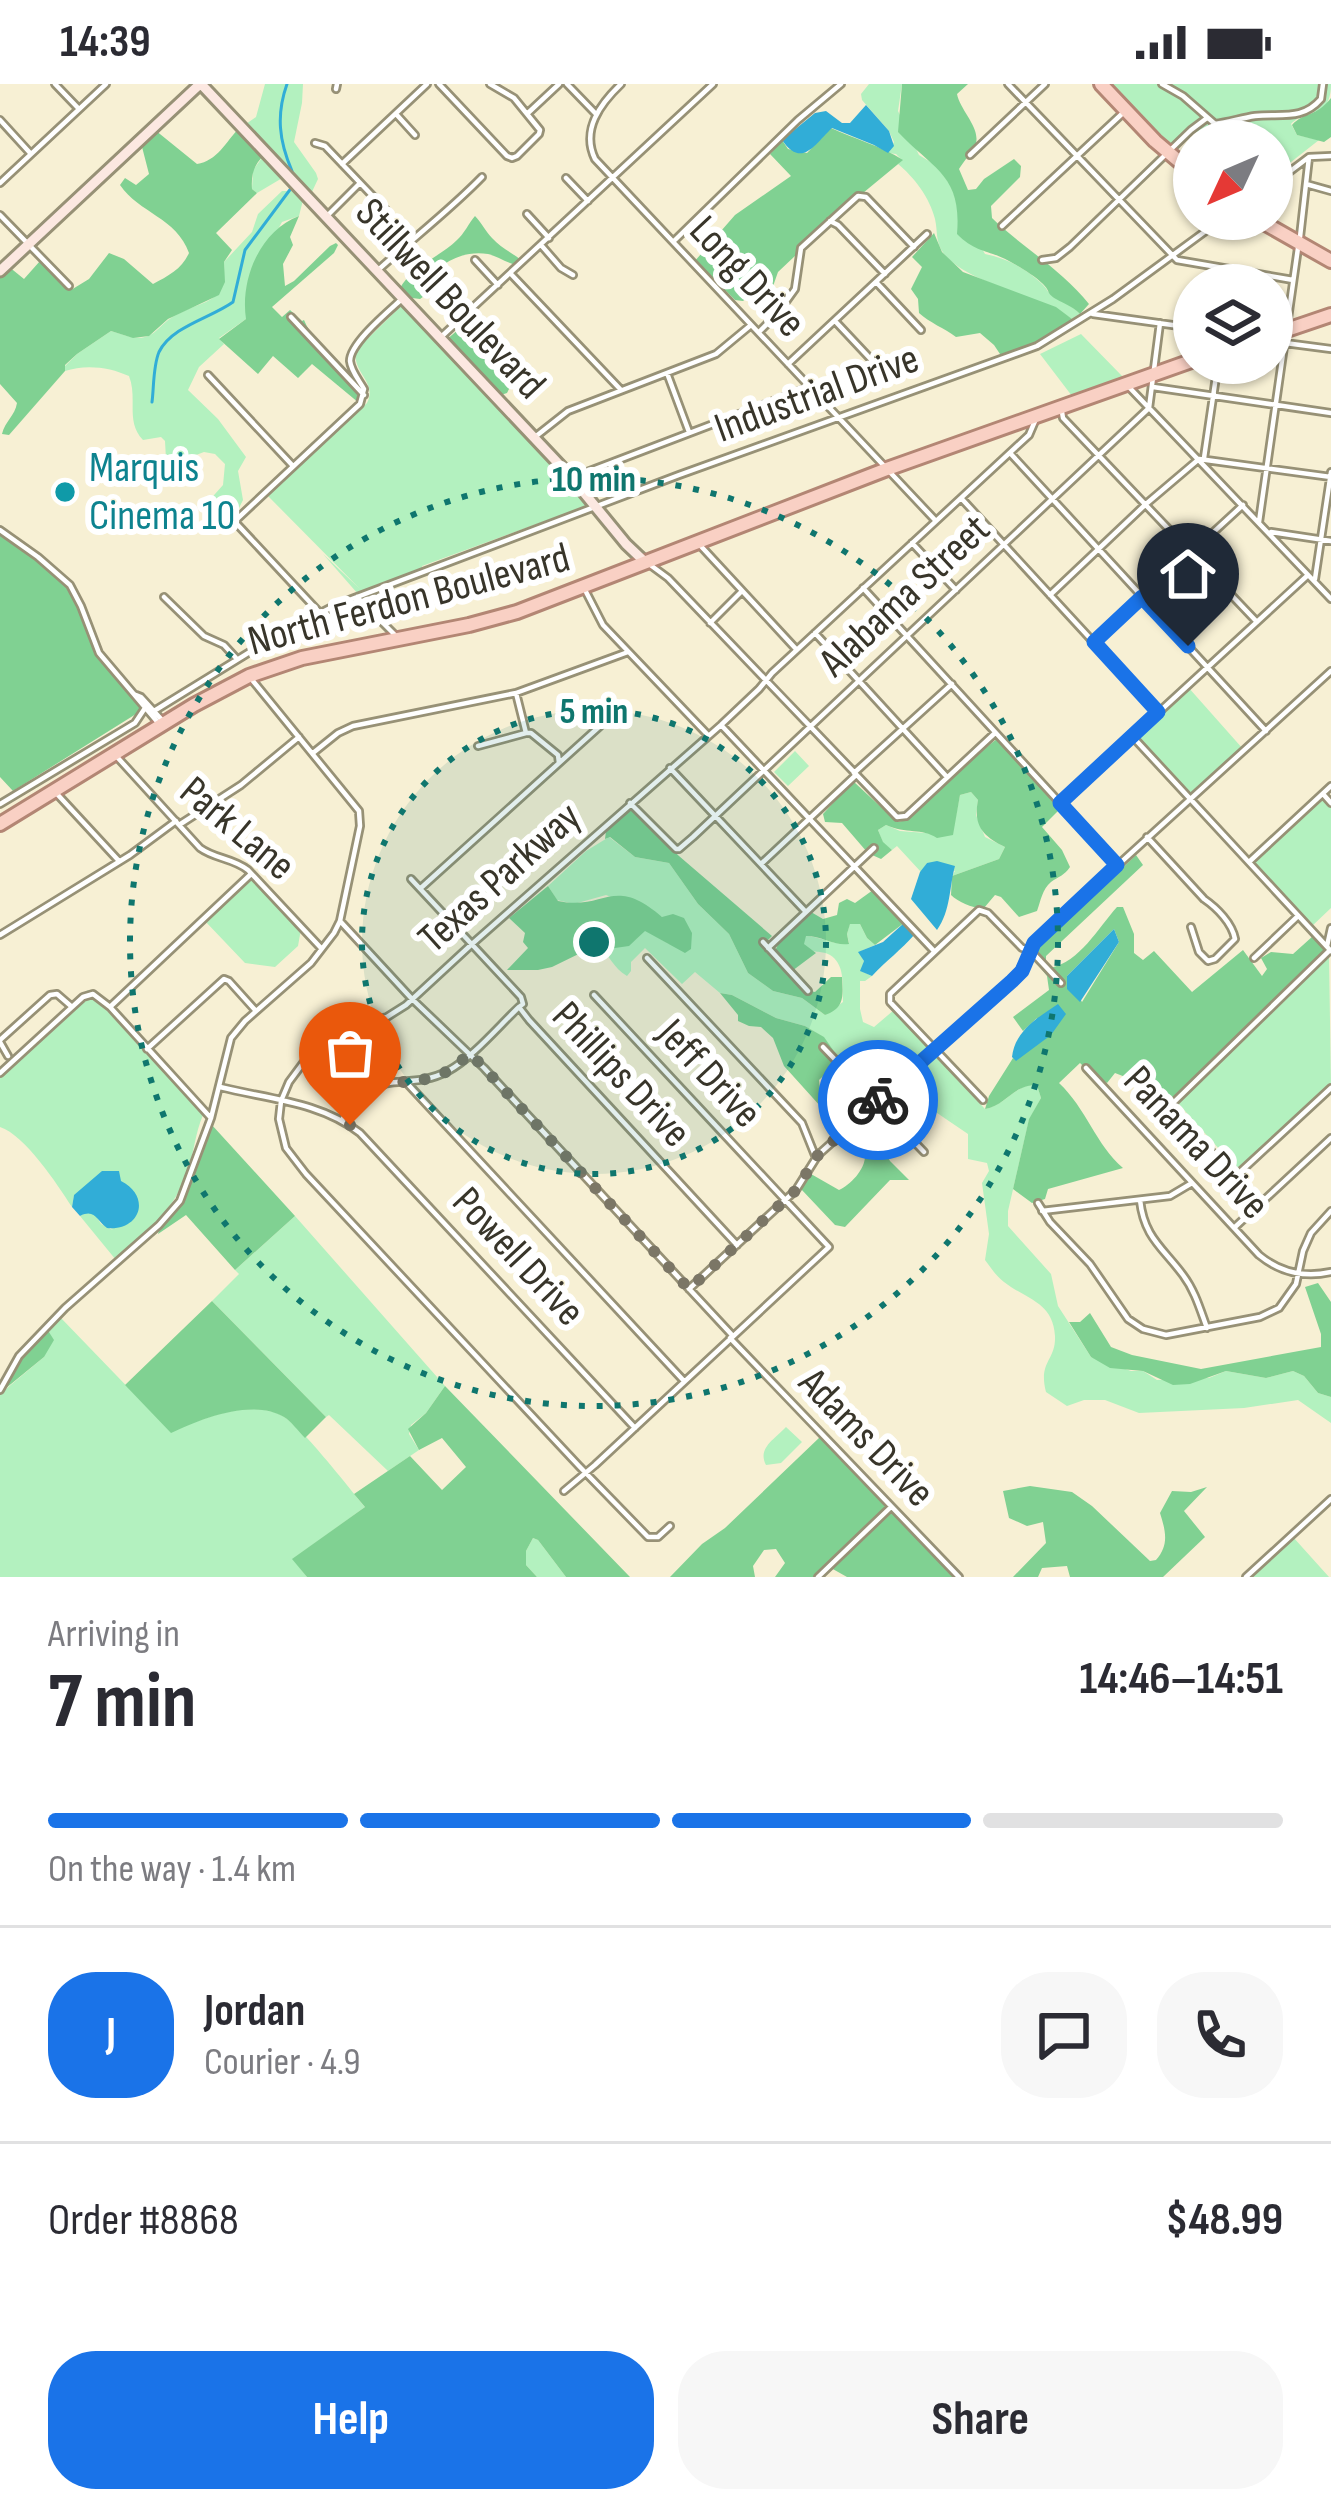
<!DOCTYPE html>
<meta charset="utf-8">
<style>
:root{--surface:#fff;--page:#f7f7f7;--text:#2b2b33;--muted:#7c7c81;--line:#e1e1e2;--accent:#1a73e8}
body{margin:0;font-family:"Sofia Sans Condensed",sans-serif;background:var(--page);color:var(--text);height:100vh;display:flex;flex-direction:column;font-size:45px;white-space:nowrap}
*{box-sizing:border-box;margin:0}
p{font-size:39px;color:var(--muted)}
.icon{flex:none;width:66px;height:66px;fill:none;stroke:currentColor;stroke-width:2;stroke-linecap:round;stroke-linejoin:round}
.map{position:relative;height:1493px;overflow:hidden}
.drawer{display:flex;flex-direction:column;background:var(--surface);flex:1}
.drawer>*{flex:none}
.needle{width:78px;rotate:226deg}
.tools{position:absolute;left:1173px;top:36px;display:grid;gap:24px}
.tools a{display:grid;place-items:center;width:120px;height:120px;border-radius:50%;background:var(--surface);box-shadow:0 3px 9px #0004;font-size:60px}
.pin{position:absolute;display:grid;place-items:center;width:102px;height:102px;color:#fff;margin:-123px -51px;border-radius:50% 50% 50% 0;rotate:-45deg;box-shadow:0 0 12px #0007}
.pin .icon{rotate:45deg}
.courier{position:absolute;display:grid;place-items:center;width:120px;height:120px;margin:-60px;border:9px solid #1a73e8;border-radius:50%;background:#fff;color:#222;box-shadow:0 3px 15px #0007}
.overview em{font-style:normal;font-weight:700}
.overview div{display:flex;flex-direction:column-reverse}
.overview{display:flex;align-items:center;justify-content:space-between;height:204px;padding:0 48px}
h1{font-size:78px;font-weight:700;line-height:90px}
.bar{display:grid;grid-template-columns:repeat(4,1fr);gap:18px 12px;align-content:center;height:144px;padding:0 48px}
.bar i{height:15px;border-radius:9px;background:var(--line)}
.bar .current{background:var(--accent)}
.bar p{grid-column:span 4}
.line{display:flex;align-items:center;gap:30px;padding:0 48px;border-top:3px solid var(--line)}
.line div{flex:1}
.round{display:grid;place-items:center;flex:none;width:126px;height:126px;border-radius:48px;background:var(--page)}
.cta{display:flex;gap:24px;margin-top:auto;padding:24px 48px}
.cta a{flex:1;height:138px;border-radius:48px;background:var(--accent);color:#fff;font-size:48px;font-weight:700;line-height:138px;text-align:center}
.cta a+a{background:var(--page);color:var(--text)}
.status{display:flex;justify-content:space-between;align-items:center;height:84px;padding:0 60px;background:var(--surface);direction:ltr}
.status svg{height:33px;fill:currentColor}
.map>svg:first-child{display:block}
</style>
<div class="status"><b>14:39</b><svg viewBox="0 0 49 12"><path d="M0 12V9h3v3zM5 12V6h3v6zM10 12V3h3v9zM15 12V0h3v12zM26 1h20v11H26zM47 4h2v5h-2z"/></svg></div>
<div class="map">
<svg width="1331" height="1493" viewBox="0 0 1331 1493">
<rect width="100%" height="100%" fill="#f7f0d4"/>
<path fill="#b3f1bf" d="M265,0H303L302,19L294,58L316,89L318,95L310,112L243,42L256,33Z
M869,0H902L898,27L919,71L937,82L951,102L959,124L985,170C1006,174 1025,184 1040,198C1051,208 1043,205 1055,212C1065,218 1071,221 1080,230L1072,235C1036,210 969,200 944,170C935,158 938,148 935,135C930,114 914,93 898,80L902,76L896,70L888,69L894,58L889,47L862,16L861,10Z
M1108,0H1323L1321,15L1299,32C1316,26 1324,18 1325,0H1331C1331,35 1308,23 1291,40L1297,51L1319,56L1272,93V57H1220L1214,51L1193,47L1172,66Z
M264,71L304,112L299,132L282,138L247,201L246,235L219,254L224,260L199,283L188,306L218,335L246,373L238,387L243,416L235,432L220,434L207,419L223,401L225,380L215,370L204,368L175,379L166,375L165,357L161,353L143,356C125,337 138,315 129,292C110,283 85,280 65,287V282L77,270L111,247C122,250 137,257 148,252C156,249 163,239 171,234C203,214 226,224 224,178L252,148L258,130L282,107H296L284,93L257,109L252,105L253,86Z
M401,222L589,421L422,482L423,487L358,510L323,470L360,505L268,412L367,319C378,298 351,288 356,266Z
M1081,250L1123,293L1072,312L1040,270Z
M1188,603L1243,665L1191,712L1135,652Z
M795,667L809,682L788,702L774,688Z
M971,708L978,716L976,731L985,753L1005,763L999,775L952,792L955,787L927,779L921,788L897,762L892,766L883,759L878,746L886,741L900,747L952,751L960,711Z
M1324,715L1331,722V824L1311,843L1252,778Z
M609,753L635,773L669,779L698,820L729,850L748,889L773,907L802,914L825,931L843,918C842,903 846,881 830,871C819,865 815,872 803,860L805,852C821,852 834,862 849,859L847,850L850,839L860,840L867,854L875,861L859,868L864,877L861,887L872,892L865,897H860V925L863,938L874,943L894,926L931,967L895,997L871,983L846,972L840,976L823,953L805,942L776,934L732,911L720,909L695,888L682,900L645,864L631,878V887L627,892C613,884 610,871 597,861C619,865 630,864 645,846L669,860L662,833L606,811L574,820L557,816L548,802L586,767Z
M251,792L301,845L298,862L275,883L245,879L204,836L232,814Z
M1329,871L1331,1002L1238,1086L1176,1017Z
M88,906L203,1031C195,1050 194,1068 188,1087C175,1125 145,1151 116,1176L80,1132L87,1128L95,1130L101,1140L113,1146L74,1111L72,1123C57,1100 25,1051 0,1043V989Z
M933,969L985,1025C1006,1021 1014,1001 1037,1000L1041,1014L1029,1036L1008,1127V1142L1051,1190L1058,1222L1091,1273L1131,1287H1143L1157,1296L1209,1294L1226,1287L1266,1294L1293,1287L1304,1292L1318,1309L1331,1313V1339L1298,1316L1244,1324L1139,1329L1105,1316H1084L1067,1322L1046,1308C1038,1277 1056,1277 1055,1252C1053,1218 1027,1216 1004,1198C996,1192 991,1184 985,1176L989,1150L982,1099L989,1087L987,1079L968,1075V1050L915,1014L901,997Z
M295,1132L445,1302L426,1329L411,1341L409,1350L419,1366L388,1387L329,1331L326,1333L212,1217L239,1190L235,1186Z
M60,1233L171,1348C201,1335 248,1315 281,1331C299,1339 349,1404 365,1423L293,1475L307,1493H0V1310L44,1273L47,1245Z
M786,1343L802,1358L781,1379L766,1381C757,1364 775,1355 786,1343Z
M1293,1453L1329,1493H1254L1252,1491Z
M533,1454L538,1456L566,1493H537L526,1481V1467Z"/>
<path fill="#80d192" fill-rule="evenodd" d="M902,0H968L957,10C960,26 980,43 976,59C974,66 963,78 959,85L968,106L976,105L984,95L1014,75L1021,82L1020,93L991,122L992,134C1023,164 1061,185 1089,220L1080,230C1071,221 1066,221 1056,215C1046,209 1051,208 1043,200C1034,191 1020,183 1009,177C989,166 976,169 957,150C962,91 934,86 898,48Z
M1331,14V53L1324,58L1297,51L1292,41C1305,27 1315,34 1331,14Z
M239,44L264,71C254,81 251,90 252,105L257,109L216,149L232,166L224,178L225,198L219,211L168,235L149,252L133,254L111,247L77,270L65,281V287L9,351L2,350C5,337 15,332 17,319L0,300V190L8,182L24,195L40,177L71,206L89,195L109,169L124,175L153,200C168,192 182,185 189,169C177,134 139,129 120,101L125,94L136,101L149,90L141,59L155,46L197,80C217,77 226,58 239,44Z
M831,44C855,55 881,62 903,76L863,109L855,111L799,163L796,171L778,188L765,225L751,210L743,217L735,216L726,207L723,208L694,178L735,131L791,92L770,70L782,56L788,65L807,69Z
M299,132L290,153L293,161L283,180L285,202L294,197L330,162L336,159L338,161L334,169L272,223L282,233L290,226L302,237L304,236C315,263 346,280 362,305L292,231L289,233L362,312L359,319L312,280L298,294L273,272L258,290L219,255L246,235C240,195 260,147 299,132Z
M475,132C482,139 485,147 492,154C501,164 511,168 521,176L516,181C507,179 497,172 488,170C458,166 440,181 420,201L427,210L420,215L412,214L399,206C412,181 439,174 457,156C464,150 469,139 475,132Z
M934,149L942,168L963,188L1056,223L1072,235L1071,238L1036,260L1002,273L994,261L980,249L956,253C944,244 930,239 919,229L918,215L911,205L922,183L912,173Z
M472,234L516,278V285L506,292L511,301L507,309L498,312L446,256Z
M0,448L36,474L68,502L79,523L97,570L144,625L13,707L0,693Z
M998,654L1061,724L1042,743L1062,766L1070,783C1064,792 1059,792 1051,798C1042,806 1041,816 1037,827L1019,833L1001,813L995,811L984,824C974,825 958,818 951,811L952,792L999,775L1005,763C983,752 973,742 978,716L971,708L960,711L953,751L937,754C922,744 906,750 886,741L878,746L883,758L892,766L881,775L870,770L874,762L867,768L842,739L825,738L823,730L853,697L897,738L907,736L964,681Z
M630,725L679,772L772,852L766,858L763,856L760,858L762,863L807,910L810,907L815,908L831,893H842C843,912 845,924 825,931L802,914L773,907L748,889L729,850L698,820L669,779L635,773L610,753L605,755L606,747Z
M1136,771L1143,781L1046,872V879L1035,867Z
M548,802L558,817C605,827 613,790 662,833L673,830L684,834L692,849L691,865L685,869L645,847L629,862L615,864L597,861L552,883L538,886H507L528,864L523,858L525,849L509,834Z
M873,806L904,839L875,861L867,854L860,840H850L847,850L849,860C834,862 822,852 806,852L804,860L816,869L792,887L775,867L780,856L811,828L823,835L837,831L839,819L847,815L855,819Z
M1117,823H1123L1134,850V869L1143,876L1154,867L1192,908L1243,866L1262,892L1267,885L1261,874L1271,868L1293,870L1313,852L1325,866L1315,880L1170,1016L1168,1021L1154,1028L1138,998L1115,989L1107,999L1101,996L1087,981L1084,983L1080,979L1059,999C1086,1024 1096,1061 1123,1084L1048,1105L1045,1115L1032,1119L1013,1105L1029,1035L1041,1014L1037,1001C1012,1001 1007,1021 985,1025L989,1012L1013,974L1017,976L1037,934L1023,947L1013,933L1049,906L1047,892L1031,872L1061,902L1064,899L1050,884C1080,878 1098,844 1117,823ZM1114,845L1119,858L1082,918L1067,892Z
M720,909L732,911L776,934L805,942L824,953L840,976L824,960L821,963L836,980L819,996L820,1005L829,1009L846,995L856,1006L845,1017L848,1025L855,1029L840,1044L784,982L773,954L761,943L749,942L738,937V931Z
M211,1040L295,1132L235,1186L186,1131L158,1150L160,1143L188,1108Z
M859,1040L869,1041L890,1077L909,1096H890L845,1143L835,1141L801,1105L811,1090L839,1106C850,1101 865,1086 865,1072C864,1058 856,1058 859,1040Z
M1318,1199L1331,1218V1313L1318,1309L1304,1292L1293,1287L1266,1294L1226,1287L1190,1300L1173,1301L1143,1287L1110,1284L1091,1273L1069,1238H1080L1090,1229L1111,1263L1132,1271L1201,1285L1321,1263V1250L1305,1203Z
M212,1217L326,1333L305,1354C298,1347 291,1337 284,1333C253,1314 200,1335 171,1349L125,1301Z
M47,1245L54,1256L44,1273L0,1309L21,1273Z
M445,1302L630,1493H566L538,1456L533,1454L526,1467V1481L537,1493H307L292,1475L365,1423L354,1410L410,1372L442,1406L466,1383L442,1354L419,1366L408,1345L426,1329Z
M820,1353L888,1423L815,1493H775L785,1479L776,1465L764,1466L753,1482L755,1493H670L702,1460L725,1444Z
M1030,1402L1072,1408L1092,1422L1150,1477L1156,1476C1169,1461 1166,1448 1160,1429L1172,1407L1191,1408L1207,1403L1184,1427L1205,1453L1163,1493H1070L1067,1482L1042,1484L1038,1493H1013L1046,1459L1043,1438L1027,1442L1009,1434L1003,1407Z
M890,1426L956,1493H847L831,1484Z"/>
<path fill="#31add7" d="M866,21L889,47L894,62L888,69L874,61L832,44C815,60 802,85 782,56L815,29L826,27L842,39H850Z
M937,777L955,782C949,804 951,826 937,846L911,815L920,788L927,779Z
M904,839L915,850C901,866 886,877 872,892L860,887L864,877L858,868L883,858Z
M1114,845L1119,858L1080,918L1067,905V892Z
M1058,920L1066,930L1051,951L1016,977L1012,973C1015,947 1037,934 1058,920Z
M102,1087H119L121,1097C152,1113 140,1147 107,1144C97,1137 95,1124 80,1132L72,1123L74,1111Z"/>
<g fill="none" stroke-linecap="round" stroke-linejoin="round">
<path stroke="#31add7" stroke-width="3" d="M287,0C276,31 279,57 292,87
M152,318C154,303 153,282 159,268C172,242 211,234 233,218L245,166L292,103"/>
<defs>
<path id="street" d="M55,0L79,25
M439,0L507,72L512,74L517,72L539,50L540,46L514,14L490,0
M567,0L596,30
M621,0C600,20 581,46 595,75L935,436
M1008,0L1177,176L1293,196
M1162,0L1183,12L1215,40C1229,38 1242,34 1255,32C1281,29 1302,37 1321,15L1323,0
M336,5L337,0
M528,29L559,0
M396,30L415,51
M0,36L31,70
M315,59L325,62L386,126L387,135L381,142
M970,71L1045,0
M342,80L427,0
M566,94L588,117
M0,99L106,0
M1306,100L1331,107
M1272,101L1309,73L1331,72
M527,130L549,154
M0,131L69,202
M327,132L360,99
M830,137L838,141L885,190
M1002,142L1125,27
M1300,153L1309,73
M675,156L798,36L841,0
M541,161L561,184L573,191
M475,176L498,201
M1042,176L1056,174L1070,163L1191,46L1207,34
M377,187C412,155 449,127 482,93
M510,189L621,306
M876,198L921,246
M1230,201L1232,186
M1093,230L1194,244
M291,233L364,311
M835,237L880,285
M760,247L777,230L795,205L801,164L858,112L866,113L914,163
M441,253L713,0
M1285,259L1331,265
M788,280L927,150
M667,289L689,348
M208,291L293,382
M1128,302L1331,515
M1153,303L1331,329
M1062,328L1063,334L1257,538
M535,353L568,327L716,270L751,241
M1010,369L1266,647
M1204,374L1218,279
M574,393L810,303
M961,414L1156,626
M1259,438L1298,164
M0,446L38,473L70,501L81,522L99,569L160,641
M1271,448L1331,457
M698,459L796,565
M912,459L956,506
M649,480L668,494L897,733L906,732L995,649
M1315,495L1331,388
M584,504L603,541L707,650
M863,504L1117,781
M1050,511L1146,420L1199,375L1331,393
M164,513L204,552L224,561L236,574
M357,513L395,551
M319,528L236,439V436L360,320L364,305C359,296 351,287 350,277C350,259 389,227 403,214
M710,539L740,509
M815,549L947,693
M1094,558L1243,421
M516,609L526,649H531L558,671L559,679
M136,611L141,613L162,636
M154,627L274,553L336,521L679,391L1037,262L1113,215L1222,135
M721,641L934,867
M1132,652L1331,867
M478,662L526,649
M313,669L338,649L353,642L516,609L628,568
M118,674L200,764C215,775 233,774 248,786L321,864
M670,684L806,828
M854,689L952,600
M1323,710L1331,719
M58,711L119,777
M1061,718L1308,491
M630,719L676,765H679L693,753L1149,324L1160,239
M0,720L135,639L145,624
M179,741L241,701L299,653
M1147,753L1204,815C1217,824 1232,839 1235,855L1215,875L1208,877L1199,868L1191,843
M1249,778L1331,702
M761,780L856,691
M411,795L521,913L523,920L519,923L529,936L737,1161
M422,803L600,642
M340,837L412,915L484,984L732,1251
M0,851L130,771L176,737
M763,858L808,907
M1327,862L1331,844
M768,864L874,764
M1330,866L1171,1021L1226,1084L1239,1089L1331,1004
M647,874L802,1039L816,1074
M1254,874L1298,832
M110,923L250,791
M0,956L50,911L57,910L72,923
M0,958L8,972
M823,963L924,1068
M147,965L224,895L229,897L256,927
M1086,984L1259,1171C1281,1189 1304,1194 1331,1188
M0,989L83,913L93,910L110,923L211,1034
M405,997L684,1297
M220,1003C268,1015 321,1018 360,1049L635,1344
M983,1016L890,918V910L979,826L988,829L1022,864L1030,866L1061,899
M342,1036C373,979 404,1010 448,987C472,974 498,943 519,923
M1140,1116C1144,1153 1162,1163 1183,1191C1195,1207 1200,1225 1207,1244
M1038,1119L1050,1138L1090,1180L1128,1235L1143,1245L1166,1251L1260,1233L1279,1224L1296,1200L1303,1167L1311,1149L1331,1127
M1042,1127L1170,1112L1192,1099
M1234,1144L1331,1054
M689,1205L796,1106L818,1071L1017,892L1032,861L1040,852L1331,587
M730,1254L959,1493
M0,1306L19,1272L65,1224L159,1141L180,1117L211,1034L231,954L245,937L311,879L334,849L340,837L360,742L359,727L253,597
M564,1407L595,1381L829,1163L594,911
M670,1442L658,1453H648L579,1382L306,1090L286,1064L279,1035L281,1017L289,998L312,967L345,945L387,933L406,921L472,860L721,641L759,605L772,589L1029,351L1035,337
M818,1493L891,1423
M1246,1493L1331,1415"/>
<path id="secondary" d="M201,0L572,394L626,460L646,479
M0,187L200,0"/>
<path id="primary" d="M1101,0L1155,57L1194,90
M1257,135L1331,177
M1272,251L1331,231
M0,740L194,621L249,592L302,574L469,541L517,528L887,385L1194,276"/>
</defs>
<use href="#street" stroke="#979176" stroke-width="10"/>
<use href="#secondary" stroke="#979176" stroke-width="15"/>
<use href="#primary" stroke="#b38674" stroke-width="18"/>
<use href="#street" stroke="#fff" stroke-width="4.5"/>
<use href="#secondary" stroke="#fce8e1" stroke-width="9"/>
<use href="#primary" stroke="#f9d0c4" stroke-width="12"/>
</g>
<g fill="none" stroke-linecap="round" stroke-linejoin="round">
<path stroke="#7b7666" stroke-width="12" stroke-dasharray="0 21.6" d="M350,1041L342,1036C372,980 401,1010 446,988C455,984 462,976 470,969L689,1205L796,1106L818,1071L878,1016"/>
<path stroke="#1a73e8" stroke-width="15" d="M878,1016L1012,897L1022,887L1034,859L1117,781L1060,719L1158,628L1094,558L1142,513L1188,562"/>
</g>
<circle cx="594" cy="858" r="232" fill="#0f766e" fill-opacity=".12"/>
<g fill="none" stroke="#0f766e" stroke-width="6" stroke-dasharray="6 12">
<circle cx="594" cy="858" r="232"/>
<circle cx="594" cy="858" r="464"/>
</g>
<circle fill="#0f9aa8" stroke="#fff" stroke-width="4.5" cx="65" cy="408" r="12"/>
<g text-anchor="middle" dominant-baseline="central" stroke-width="12" stroke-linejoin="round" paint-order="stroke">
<g font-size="42" fill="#38352a" stroke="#fff">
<text transform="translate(747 193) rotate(47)">Long Drive</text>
<text transform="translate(450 215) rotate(47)">Stillwell Boulevard</text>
<text transform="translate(817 310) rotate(-20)">Industrial Drive</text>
<text transform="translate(905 512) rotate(-43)">Alabama Street</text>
<text transform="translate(409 516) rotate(-15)">North Ferdon Boulevard</text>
<text transform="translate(237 745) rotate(40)">Park Lane</text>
<text transform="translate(500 794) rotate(-42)">Texas Parkway</text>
<text transform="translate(709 990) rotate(47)">Jeff Drive</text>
<text transform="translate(621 991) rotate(47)">Phillips Drive</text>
<text transform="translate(1196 1059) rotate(47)">Panama Drive</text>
<text transform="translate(518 1173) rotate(47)">Powell Drive</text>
<text transform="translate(866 1354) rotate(46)">Adams Drive</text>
</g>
<g font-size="42" fill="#0d838f" stroke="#fff" text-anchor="start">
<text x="89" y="384">Marquis<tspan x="89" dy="48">Cinema 10</tspan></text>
</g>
</g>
<circle cx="594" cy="858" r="18" fill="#0f766e" stroke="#fff" stroke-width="6"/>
<g font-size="36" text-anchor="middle" font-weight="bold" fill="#0f766e" stroke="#fff" stroke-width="12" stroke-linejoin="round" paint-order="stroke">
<text x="594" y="407">10 min</text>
<text x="594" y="639">5 min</text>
</g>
</svg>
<div class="tools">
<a><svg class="needle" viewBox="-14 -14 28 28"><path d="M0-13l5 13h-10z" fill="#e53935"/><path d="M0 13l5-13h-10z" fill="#7c7c81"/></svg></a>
<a><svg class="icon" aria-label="layers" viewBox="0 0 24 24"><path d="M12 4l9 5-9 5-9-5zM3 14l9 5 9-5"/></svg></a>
</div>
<div class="pin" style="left:350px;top:1041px;background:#ea580c"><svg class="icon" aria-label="bag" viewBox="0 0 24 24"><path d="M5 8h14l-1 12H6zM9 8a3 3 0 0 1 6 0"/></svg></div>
<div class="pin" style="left:1188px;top:562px;background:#1f2937"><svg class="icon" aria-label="home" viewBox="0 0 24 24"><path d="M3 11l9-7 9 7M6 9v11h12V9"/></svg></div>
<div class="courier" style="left:878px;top:1016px"><svg class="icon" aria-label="bike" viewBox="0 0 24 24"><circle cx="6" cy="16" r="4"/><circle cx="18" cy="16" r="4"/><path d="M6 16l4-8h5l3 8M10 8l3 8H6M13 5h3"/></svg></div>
</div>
<section class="drawer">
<div class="overview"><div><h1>7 min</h1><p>Arriving in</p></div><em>14:46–14:51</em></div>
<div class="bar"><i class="current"></i><i class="current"></i><i class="current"></i><i></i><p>On the way · 1.4 km</p></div>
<div class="line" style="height:216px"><b class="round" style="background:var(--accent);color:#fff">J</b><div><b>Jordan</b><p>Courier · 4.9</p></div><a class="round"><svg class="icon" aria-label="chat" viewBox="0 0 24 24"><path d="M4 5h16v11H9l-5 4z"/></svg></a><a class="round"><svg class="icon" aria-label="phone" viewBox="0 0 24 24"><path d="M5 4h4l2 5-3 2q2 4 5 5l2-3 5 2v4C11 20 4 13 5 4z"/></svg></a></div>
<div class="line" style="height:156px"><div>Order #8868</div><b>$48.99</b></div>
<div class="cta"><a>Help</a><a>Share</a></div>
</section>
